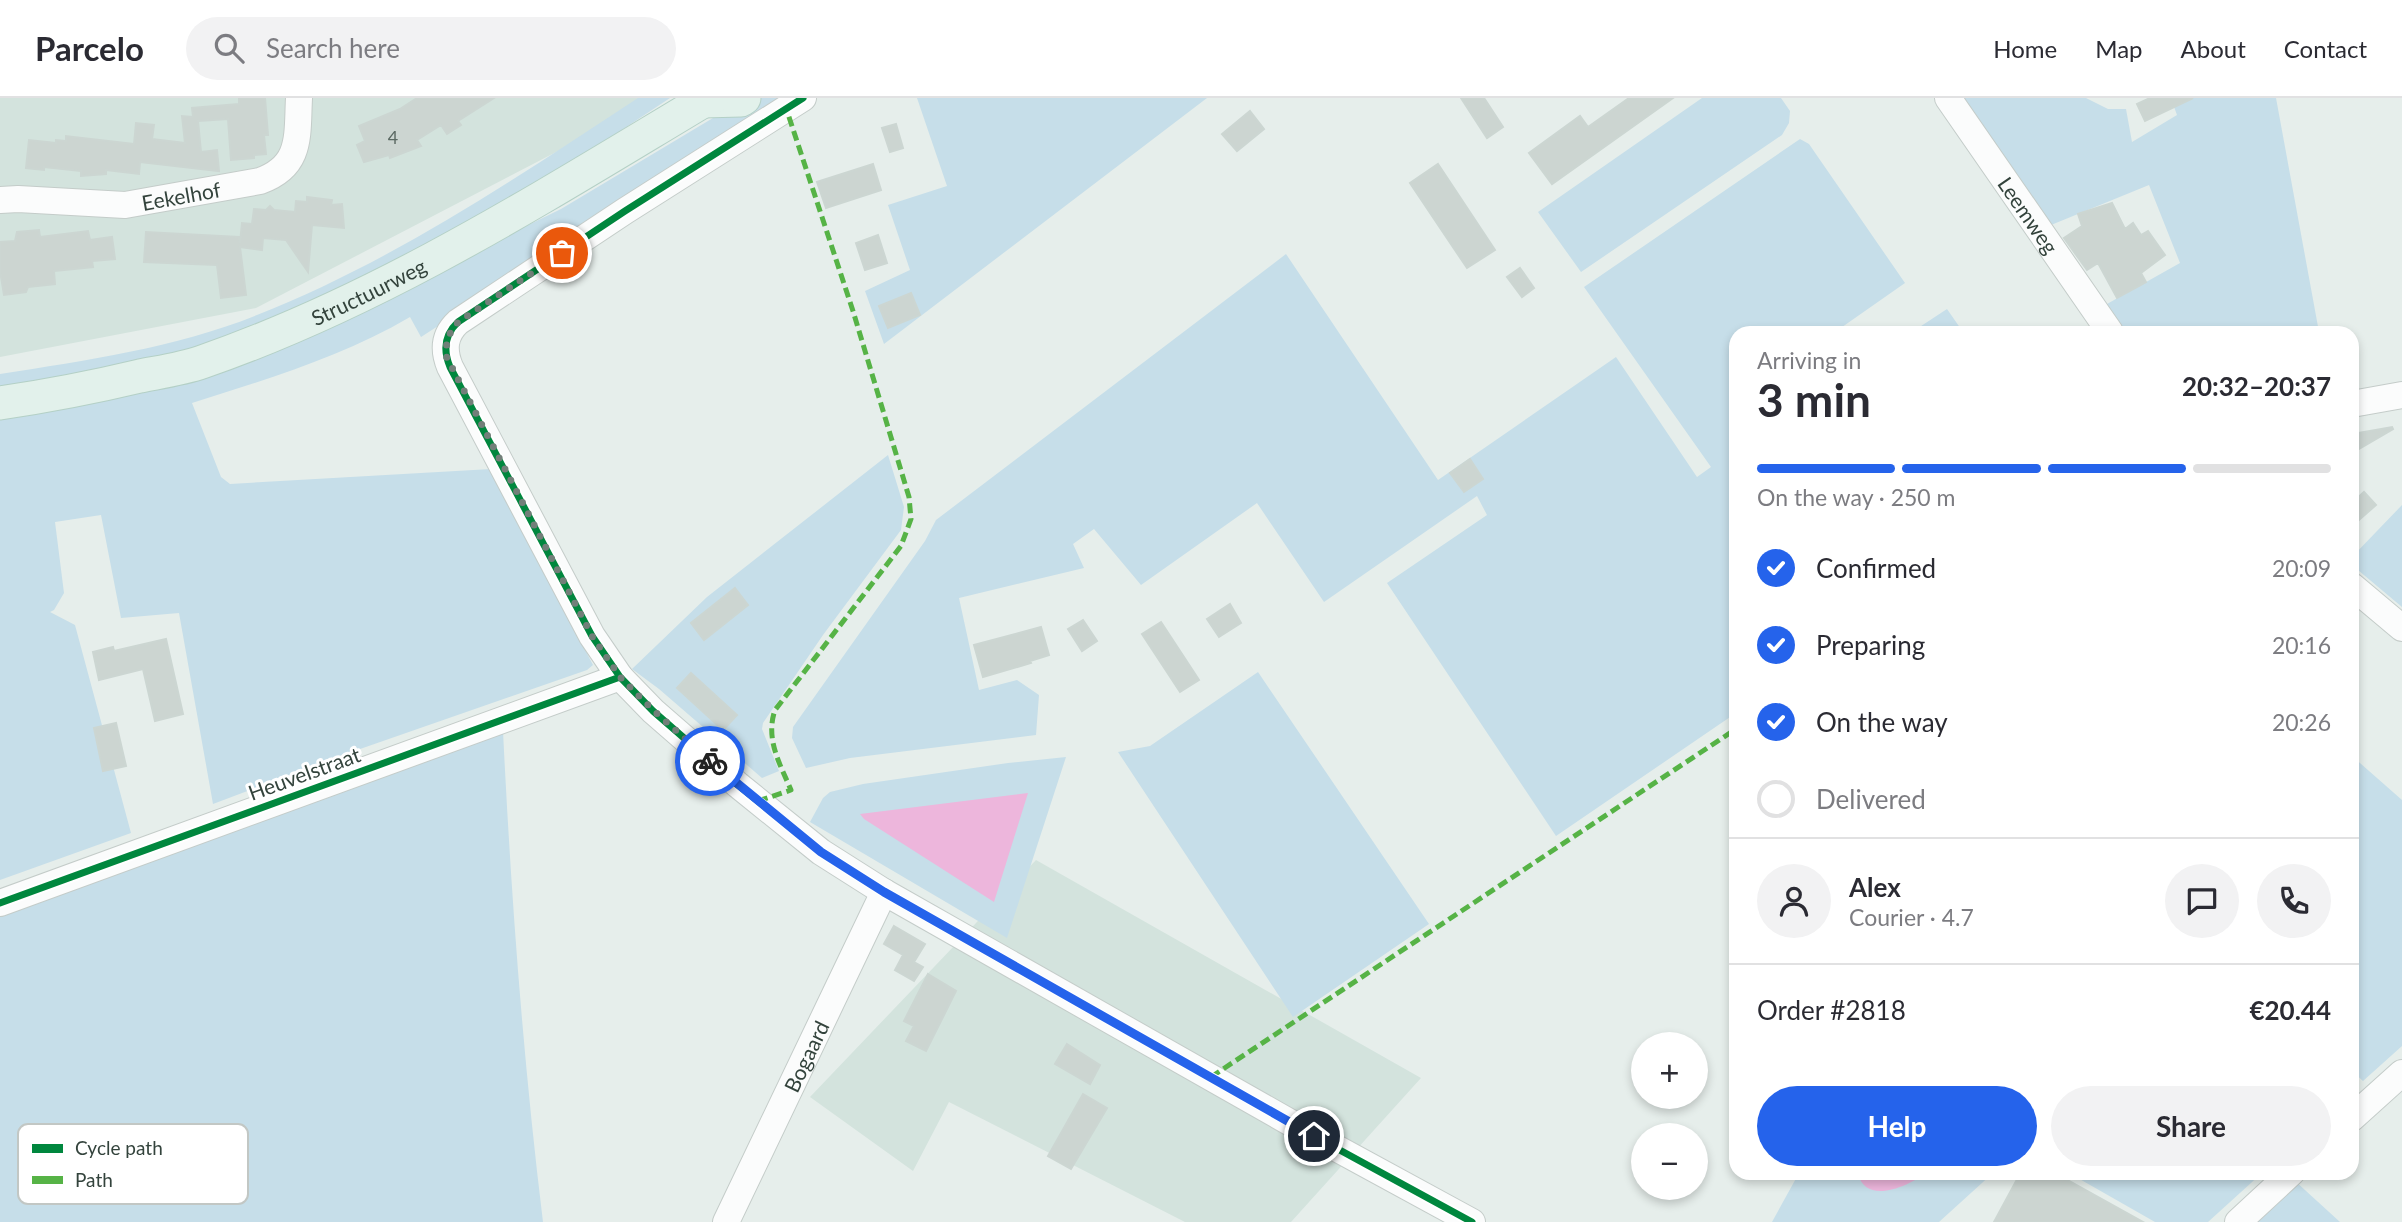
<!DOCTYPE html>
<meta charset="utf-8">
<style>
:root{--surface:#fff;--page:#f2f2f3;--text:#2b2b33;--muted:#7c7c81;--line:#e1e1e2;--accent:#2563eb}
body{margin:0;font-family:Lato,sans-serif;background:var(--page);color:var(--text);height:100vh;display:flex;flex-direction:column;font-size:26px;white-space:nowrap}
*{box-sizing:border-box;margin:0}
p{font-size:23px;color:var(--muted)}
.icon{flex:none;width:38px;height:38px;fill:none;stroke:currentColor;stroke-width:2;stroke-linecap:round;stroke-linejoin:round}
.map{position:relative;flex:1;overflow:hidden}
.panel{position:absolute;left:1729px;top:228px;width:630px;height:854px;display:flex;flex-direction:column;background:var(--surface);border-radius:21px;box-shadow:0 4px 10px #0003}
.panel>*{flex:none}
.fabs{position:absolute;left:1631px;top:934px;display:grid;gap:14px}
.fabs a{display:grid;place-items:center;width:77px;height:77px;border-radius:50%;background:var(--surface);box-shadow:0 4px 10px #0003;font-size:35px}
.pin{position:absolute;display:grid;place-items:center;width:60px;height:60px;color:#fff;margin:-30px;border:4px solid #fff;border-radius:50%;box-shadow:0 2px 7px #0007}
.courier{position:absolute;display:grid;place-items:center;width:70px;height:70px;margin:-35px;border:5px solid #2563eb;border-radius:50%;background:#fff;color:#222;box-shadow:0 2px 9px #0007}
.headline em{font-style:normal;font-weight:700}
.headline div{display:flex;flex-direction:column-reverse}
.headline{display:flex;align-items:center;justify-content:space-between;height:119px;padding:0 28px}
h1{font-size:46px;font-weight:700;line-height:52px}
.bar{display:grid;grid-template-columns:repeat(4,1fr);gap:10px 7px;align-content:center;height:84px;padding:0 28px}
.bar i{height:9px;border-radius:5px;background:var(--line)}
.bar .active{background:var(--accent)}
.bar p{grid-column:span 4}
.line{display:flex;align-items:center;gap:18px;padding:0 28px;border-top:2px solid var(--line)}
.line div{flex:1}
.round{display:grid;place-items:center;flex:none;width:74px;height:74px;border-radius:37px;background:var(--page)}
ol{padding:0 28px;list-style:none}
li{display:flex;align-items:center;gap:21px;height:77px}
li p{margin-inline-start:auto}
li .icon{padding:7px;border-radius:50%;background:var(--accent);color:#fff;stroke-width:4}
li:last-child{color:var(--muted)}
li i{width:38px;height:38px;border:4px solid var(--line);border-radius:50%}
.cta{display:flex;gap:14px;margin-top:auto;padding:14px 28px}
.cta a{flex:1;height:80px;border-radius:42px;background:var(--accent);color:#fff;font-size:28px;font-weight:700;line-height:80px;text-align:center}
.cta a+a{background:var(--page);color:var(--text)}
header{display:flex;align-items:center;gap:42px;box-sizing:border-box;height:98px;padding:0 35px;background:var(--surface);border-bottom:2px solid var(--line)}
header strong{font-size:33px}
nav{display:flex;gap:38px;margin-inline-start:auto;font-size:24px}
.search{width:490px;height:63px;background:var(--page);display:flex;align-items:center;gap:18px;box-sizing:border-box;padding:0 24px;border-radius:38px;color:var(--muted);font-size:26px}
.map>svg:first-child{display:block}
</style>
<header>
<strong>Parcelo</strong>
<div class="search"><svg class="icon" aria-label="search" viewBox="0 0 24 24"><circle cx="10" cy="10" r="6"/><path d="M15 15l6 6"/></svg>Search here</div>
<nav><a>Home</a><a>Map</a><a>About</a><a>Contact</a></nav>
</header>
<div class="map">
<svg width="2402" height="1124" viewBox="0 0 2402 1124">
<rect width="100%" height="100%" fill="#e6eeeb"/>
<path fill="#d3e3dd" d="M0,0H654L641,10L256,210L0,259Z
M1036,762L1421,980L1291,1124H1185L949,1004L913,1073L810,999Z"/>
<path fill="#c6dee9" d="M638,0H670L557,75L353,191L155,265L0,292V276C87,262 175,250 257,217C394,163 516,80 638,0Z
M750,0H794L758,21L421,239L410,219C342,259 267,281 192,305L221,379L230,386L491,371L593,567L587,572L340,658L213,706L179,515L121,520L101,417L55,424L64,495L54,512L50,514L75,527L131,735L0,782V316L232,269L323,234L455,163L561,111L718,17Z
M917,0H1207L884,246L865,193L910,172L888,107L947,88Z
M1702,0H1781L1790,13L1789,25L1782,37L1581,174L1538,114Z
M1964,0H2086L2108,11H2126L2132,44L2177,17L2173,6L2176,0H2276L2319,234H2126L2107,206L2180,165L2149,87L2051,127Z
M1800,41L1809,46L1905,185L1835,234H1736V615L1556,738L1387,485L1487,417L1477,398L1324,504L1257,405L1141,487L1094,431L1073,446L1084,470L959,500L979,592L1017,582L1039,597L1036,637L850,660L806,670L792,640L793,629L925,443L936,422L1286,156L1438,382L1616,259L1697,379L1711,369L1584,189Z
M1947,211L1963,234H1912Z
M888,357L904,409L901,432L823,537L763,625L762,631L779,673L762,680L659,591L632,571L707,499Z
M2402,407V509L2352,467V459Z
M1258,574L1429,826L1293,919L1118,654L1150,648Z
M503,633C511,797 523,961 543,1124H0V812Z
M2352,658L2402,702V948L2363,983L2352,973Z
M1066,659L1007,840L810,724L823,700L830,694L863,686L1008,665Z
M1799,1075H1858L1860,1082L1917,1081L1926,1075H1993L1939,1124H1772Z
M2069,1075H2262L2208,1124H2155Z
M2294,1082L2340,1124H2248Z"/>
<path fill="#edb6dc" d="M1028,695L994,804L864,721L860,716Z
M1858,1075V1074L1926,1075C1909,1088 1865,1108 1858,1075Z"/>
<path fill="#ccd5d1" stroke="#ccd6d2" stroke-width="2" d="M239,0H265L268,37H264L266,56L254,57V60L231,62L228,21L198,23L201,54L217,52L219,73L140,64L139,76L106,72V76L81,78V73L44,69V72L26,70L29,42L56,45V42L66,43V38L134,46L136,25L154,27L152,41L185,45L182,18L193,19L192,10L239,6Z
M417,0H494L458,23L461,27L447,36L441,27L417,42L421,48L390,60L389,57L364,64L357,47L365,43L359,28L400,11Z
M1461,0H1484L1503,29L1487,40Z
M1629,0H1673L1552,86L1529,55L1580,18L1588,29Z
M2150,0H2193L2145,23L2137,6Z
M1250,13L1264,31L1237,53L1222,36Z
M896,26L903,50L890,54L882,30Z
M873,66L881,92L826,110L817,84Z
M1438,66L1495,152L1467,170L1410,85Z
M307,99L332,102L331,107L342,106L344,130L312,127L308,174L286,142L263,140L262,152L240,149L246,197L221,200L217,167L144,164L146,134L239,139L240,145L242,125L252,126L254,111L266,112L270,108L274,112L295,114L296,103L307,104Z
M2112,105L2125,131L2133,125L2141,137L2148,133L2165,157L2141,175L2146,184L2117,200L2098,165L2087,172L2064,140L2082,128L2078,116Z
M39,132L40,139L88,133L90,142L112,139L115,161L92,163L93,169L54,173L55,186L28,189L26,194L4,197L0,173V144L15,143L17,134Z
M878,137L887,165L865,172L856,145Z
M1520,170L1534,190L1522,199L1507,179Z
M911,195L920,217L888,230L879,208Z
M2392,329L2393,331L2352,355V336Z
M1470,361L1483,381L1464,394L1450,375Z
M2364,394L2376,407L2352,428V405Z
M735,490L748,507L704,542L691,525Z
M1230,506L1241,525L1219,539L1207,521Z
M1083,522L1097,543L1082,553L1068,531Z
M1161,524L1199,582L1180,594L1142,536Z
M1041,529L1049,557L1030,563L1031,565L983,579L974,547Z
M166,541L183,616L155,623L143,571L99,582L93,554L113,549L114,553Z
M691,575L737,617L723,632L677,590Z
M116,625L126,668L103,673L94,630Z
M894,828L925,846L914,864L923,869L914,883L895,872L903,857L884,846Z
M928,876L956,893L926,953L906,943L914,928L904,923Z
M1067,946L1100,967L1090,986L1055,966Z
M1083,996L1107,1010L1071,1071L1048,1058Z
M2021,1074H2053L2143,1124H1994Z"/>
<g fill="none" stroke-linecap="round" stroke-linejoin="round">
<defs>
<g id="minor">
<path d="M803,0L625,113L458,224C444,237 443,252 450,269L592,538L620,579L653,613L738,687L821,754L884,794L1314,1038L1472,1124"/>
<path id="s1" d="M1948,0L2110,234"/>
<path id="s2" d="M0,102L18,101L125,107L260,83C302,68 297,38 299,0"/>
<path d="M2352,306L2402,297"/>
<path d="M2352,488L2402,530"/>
<path d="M0,805L620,579"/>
<path d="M2352,1020L2402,975"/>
<path id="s3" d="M726,1124L884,794"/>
<path d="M2238,1124L2292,1074"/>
</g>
<g id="major">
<path d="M703,3L741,2L744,0"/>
<path id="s4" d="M0,305C47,298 94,289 140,278C160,274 182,271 202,264C381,202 541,100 703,3L712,0"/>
</g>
</defs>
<use href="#minor" stroke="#c4ccc9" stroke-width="28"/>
<use href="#major" stroke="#b4d0c6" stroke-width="35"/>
<use href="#minor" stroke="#fbfcfc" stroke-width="26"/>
<use href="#major" stroke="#e2f1eb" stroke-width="33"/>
<path stroke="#56b346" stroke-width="5" stroke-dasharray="10 5" stroke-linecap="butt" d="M758,703L791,692C780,666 765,641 775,612L901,448L911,421L909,399L853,213L786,10
M1211,979L1736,631"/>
<defs>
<path id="cycleway" d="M803,0L625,113L458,224C444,237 443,252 450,269L592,538L620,579L653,613L738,687L821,754L884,794L1314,1038L1472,1124
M0,805L620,579"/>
</defs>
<use href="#cycleway" stroke="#fff" stroke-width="11"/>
<use href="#cycleway" stroke="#00873e" stroke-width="7"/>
</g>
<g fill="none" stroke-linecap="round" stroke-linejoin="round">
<path stroke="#727f79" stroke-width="7" stroke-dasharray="0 12.6" d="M562,155L458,224L447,240L446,258L592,538L620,579L653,612L710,663"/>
<path stroke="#2563eb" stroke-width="9" d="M710,663L821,754L884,794L1314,1038"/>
</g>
<g text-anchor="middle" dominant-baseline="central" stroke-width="6" stroke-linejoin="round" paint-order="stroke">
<g font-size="18" fill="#5b6963">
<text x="393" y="39">4</text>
</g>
<g font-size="21" fill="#33433c" stroke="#fff">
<text stroke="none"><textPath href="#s2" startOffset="182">Eekelhof</textPath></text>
<text stroke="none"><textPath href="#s1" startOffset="142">Leemweg</textPath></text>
<text stroke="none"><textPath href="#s4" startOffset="387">Structuurweg</textPath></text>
<text transform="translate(304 675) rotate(-20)">Heuvelstraat</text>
<text stroke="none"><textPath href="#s3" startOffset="184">Bogaard</textPath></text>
</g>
</g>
<rect x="18" y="1026" width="230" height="80" rx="10" fill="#fff" stroke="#c2c7c4" stroke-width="2"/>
<rect x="32" y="1046" width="31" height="9" fill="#00873e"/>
<rect x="32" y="1078" width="31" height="8" fill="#56b346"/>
<g font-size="19" fill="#33433c">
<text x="75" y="1057">Cycle path</text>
<text x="75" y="1089">Path</text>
</g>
</svg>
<div class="fabs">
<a>+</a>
<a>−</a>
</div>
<div class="pin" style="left:562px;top:155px;background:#ea580c"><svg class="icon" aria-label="bag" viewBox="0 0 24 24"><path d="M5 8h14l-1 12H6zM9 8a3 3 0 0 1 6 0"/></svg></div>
<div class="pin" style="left:1314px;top:1038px;background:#1f2937"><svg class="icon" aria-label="home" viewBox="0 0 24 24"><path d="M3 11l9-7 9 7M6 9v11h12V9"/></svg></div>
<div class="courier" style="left:710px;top:663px"><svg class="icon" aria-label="bike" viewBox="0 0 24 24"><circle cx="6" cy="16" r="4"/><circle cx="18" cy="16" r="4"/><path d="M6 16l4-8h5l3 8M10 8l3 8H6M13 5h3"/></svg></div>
<section class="panel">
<div class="headline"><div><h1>3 min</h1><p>Arriving in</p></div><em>20:32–20:37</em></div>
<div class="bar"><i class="active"></i><i class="active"></i><i class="active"></i><i></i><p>On the way · 250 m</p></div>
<ol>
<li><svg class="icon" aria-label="check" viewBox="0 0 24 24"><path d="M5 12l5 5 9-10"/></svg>Confirmed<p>20:09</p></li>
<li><svg class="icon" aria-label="check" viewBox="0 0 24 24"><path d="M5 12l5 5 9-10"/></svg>Preparing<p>20:16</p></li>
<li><svg class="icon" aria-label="check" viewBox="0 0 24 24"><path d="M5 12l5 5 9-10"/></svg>On the way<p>20:26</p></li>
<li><i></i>Delivered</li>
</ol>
<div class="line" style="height:126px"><a class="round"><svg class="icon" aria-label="person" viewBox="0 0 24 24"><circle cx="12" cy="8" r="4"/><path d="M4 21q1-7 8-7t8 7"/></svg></a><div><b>Alex</b><p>Courier · 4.7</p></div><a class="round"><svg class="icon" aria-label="chat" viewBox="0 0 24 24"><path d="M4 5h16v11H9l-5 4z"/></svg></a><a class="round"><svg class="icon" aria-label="phone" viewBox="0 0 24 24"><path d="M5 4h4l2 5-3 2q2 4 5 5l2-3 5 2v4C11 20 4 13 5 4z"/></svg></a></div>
<div class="line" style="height:91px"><div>Order #2818</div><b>€20.44</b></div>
<div class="cta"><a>Help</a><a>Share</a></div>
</section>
</div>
